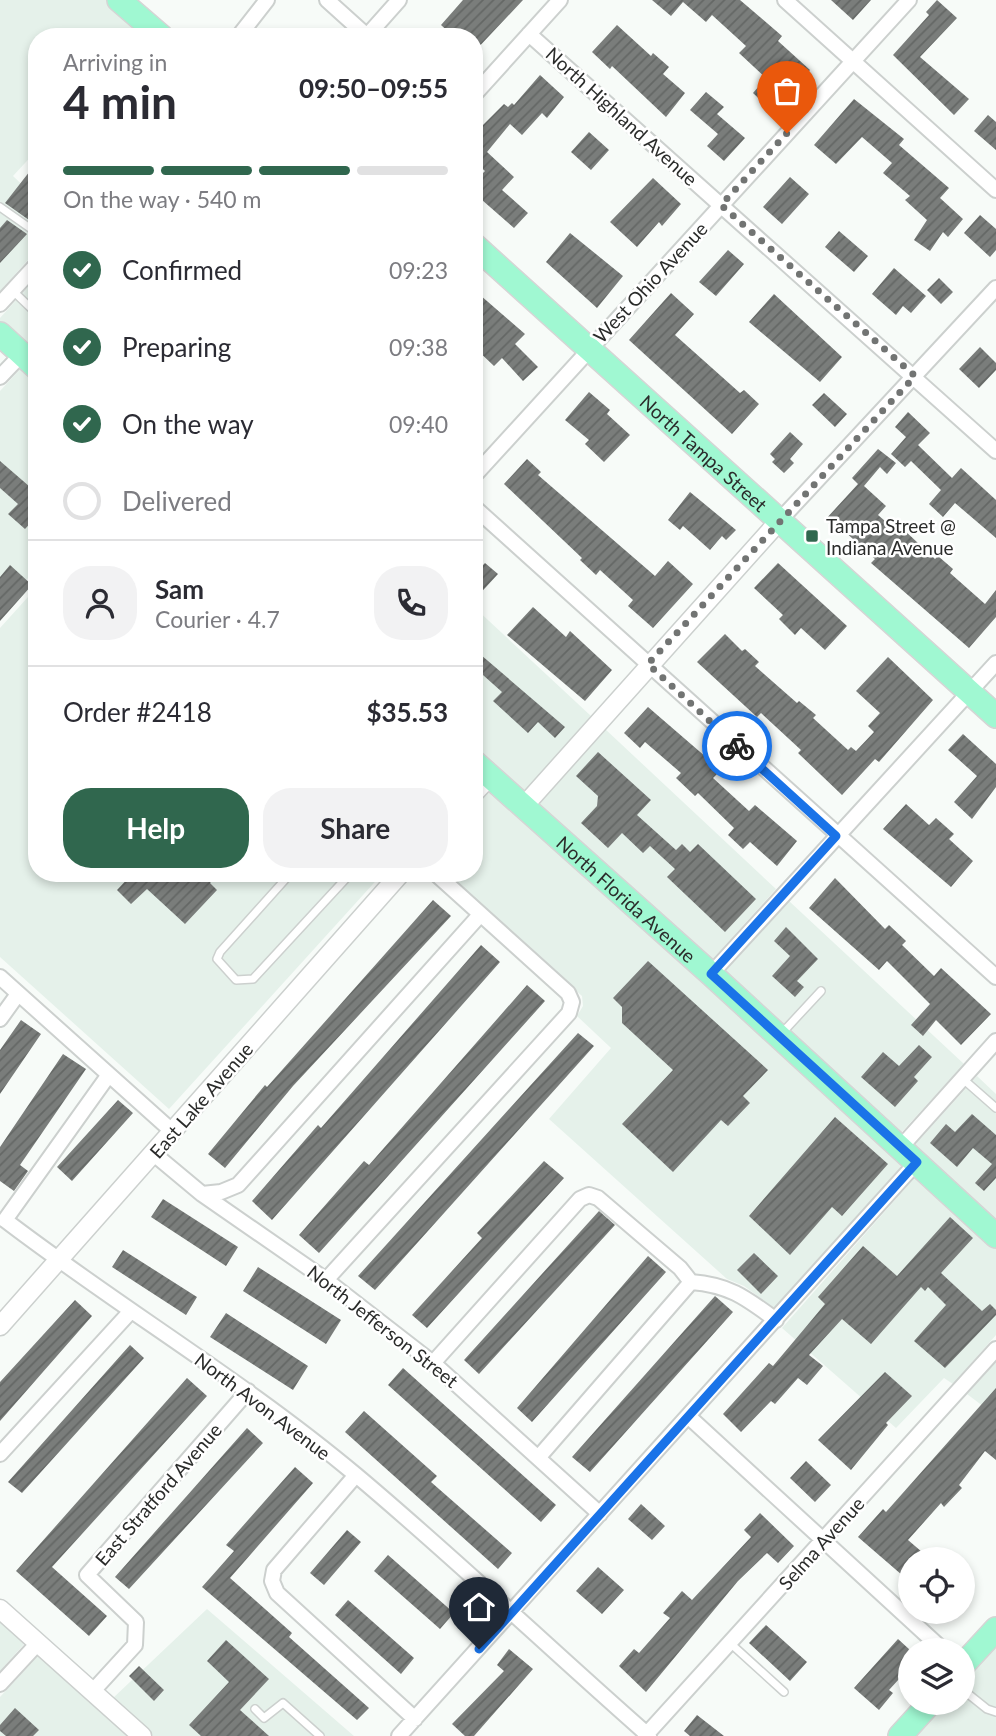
<!DOCTYPE html>
<meta charset="utf-8">
<style>
:root{--surface:#fff;--page:#f2f2f3;--text:#2b2b33;--muted:#7c7c81;--line:#e1e1e2;--accent:#30674e}
body{margin:0;font-family:Lato,sans-serif;background:var(--page);color:var(--text);height:100vh;display:flex;flex-direction:column;font-size:26px;white-space:nowrap}
*{box-sizing:border-box;margin:0}
p{font-size:23px;color:var(--muted)}
.icon{flex:none;width:38px;height:38px;fill:none;stroke:currentColor;stroke-width:2;stroke-linecap:round;stroke-linejoin:round}
.map{position:relative;flex:1;overflow:hidden}
.panel{position:absolute;left:28px;top:28px;width:455px;height:854px;display:flex;flex-direction:column;background:var(--surface);border-radius:28px;box-shadow:0 4px 10px #0003}
.panel>*{flex:none}
.controls{position:absolute;left:898px;top:1547px;display:grid;gap:14px}
.controls a{display:grid;place-items:center;width:77px;height:77px;border-radius:50%;background:var(--surface);box-shadow:0 4px 10px #0003;font-size:35px}
.pin{position:absolute;display:grid;place-items:center;width:60px;height:60px;color:#fff;margin:-72px -30px;border-radius:50% 50% 50% 0;rotate:-45deg;box-shadow:0 0 7px #0007}
.pin .icon{rotate:45deg}
.courier{position:absolute;display:grid;place-items:center;width:70px;height:70px;margin:-35px;border:5px solid #1a73e8;border-radius:50%;background:#fff;color:#222;box-shadow:0 2px 9px #0007}
.summary em{font-style:normal;font-weight:700}
.summary div{display:flex;flex-direction:column-reverse}
.summary{display:flex;align-items:center;justify-content:space-between;height:119px;padding:0 35px}
h1{font-size:46px;font-weight:700;line-height:52px}
.bar{display:grid;grid-template-columns:repeat(4,1fr);gap:10px 7px;align-content:center;height:84px;padding:0 35px}
.bar i{height:9px;border-radius:5px;background:var(--line)}
.bar .active{background:var(--accent)}
.bar p{grid-column:span 4}
.line{display:flex;align-items:center;gap:18px;padding:0 35px;border-top:2px solid var(--line)}
.line div{flex:1}
.round{display:grid;place-items:center;flex:none;width:74px;height:74px;border-radius:28px;background:var(--page)}
ol{padding:0 35px;list-style:none}
li{display:flex;align-items:center;gap:21px;height:77px}
li p{margin-inline-start:auto}
li .icon{padding:7px;border-radius:50%;background:var(--accent);color:#fff;stroke-width:4}
li:last-child{color:var(--muted)}
li i{width:38px;height:38px;border:4px solid var(--line);border-radius:50%}
.primary-button{display:flex;gap:14px;margin-top:auto;padding:14px 35px}
.primary-button a{flex:1;height:80px;border-radius:28px;background:var(--accent);color:#fff;font-size:28px;font-weight:700;line-height:80px;text-align:center}
.primary-button a+a{background:var(--page);color:var(--text)}
.map>svg:first-child{display:block}
</style>
<div class="map">
<svg width="996" height="1736" viewBox="0 0 996 1736">
<defs>
<pattern id="building-hatch" width="6" height="6" patternUnits="userSpaceOnUse" patternTransform="scale(1.75)"><rect width="6" height="6" fill="#7a7d7b"/><path d="M-1 1l2-2M0 6l6-6M5 7l2-2" fill="none" stroke="#646765"/></pattern>
</defs>
<rect width="100%" height="100%" fill="#f7fbf8"/>
<path fill="#e5f1ea" d="M0,0H107L138,29L133,37H37V150L13,176L37,199V250L0,291Z
M37,277V357L0,323V318Z
M23,366L37,378V568L0,609V391Z
M37,587V873H383L169,1109L0,957V628Z
M474,607L591,716L522,794L474,751Z
M604,728L776,889L710,962L536,806Z
M491,788L905,1162L775,1309L744,1286L727,1279L549,1119L611,1048L577,1016L583,1006L582,996L446,873H474V806Z
M789,901L964,1064L899,1135L723,974Z
M977,1076L996,1094V1225L913,1147Z
M918,1174L996,1247V1335L953,1384L944,1378L896,1428L782,1328Z
M996,1362V1416L967,1394Z
M207,1609L354,1736H153L112,1699Z
M0,1620L25,1643L0,1671Z
M996,1645V1736H913L943,1703H962L963,1681Z
M39,1655L130,1736H0V1697Z"/>
<path fill="url(#building-hatch)" d="M463,0H523L474,52V37H454L441,25Z
M652,0H740L782,36L778,41L810,70L772,111L753,93L766,78L739,53L746,46L712,15L706,22L683,2L671,16Z
M831,0H871L853,20Z
M937,0L957,18L920,57L969,99L954,115L893,55L929,15L926,12Z
M617,25L651,56L653,53L669,67L663,74L685,93L666,117L612,66L610,69L592,52Z
M540,75L564,97L547,118L542,113L522,135L510,124L487,152L514,177L502,190L528,213L514,228L474,193V182L485,171L477,164L474,167V134L504,104L508,107L512,103L514,105Z
M706,92L724,107L717,114L745,138L724,161L707,146L718,134L690,110Z
M854,99L904,139L899,145L949,188L940,198L963,219L948,237L943,232L930,251L914,240L927,220L905,200L910,196L883,173L892,163L862,137L836,164L814,145Z
M988,115L996,122V150L974,131Z
M589,132L609,150L591,170L571,152Z
M37,162V223L36,225L5,203Z
M790,177L809,194L782,224L763,207Z
M653,178L681,204L662,226L659,222L637,247L610,222Z
M980,215L996,229V250L990,257L964,233Z
M7,220L27,234L0,263V228Z
M839,231L868,256L854,272L825,247Z
M570,233L623,276L597,308L546,262Z
M728,250L744,264L716,296L699,282Z
M894,268L926,296L911,313L903,306L896,315L872,294Z
M939,278L953,292L941,304L927,290Z
M671,293L694,314L675,335L740,393L744,390L759,404L732,434L629,340Z
M774,294L842,357L820,382L749,322Z
M480,295L525,334L515,344L538,367L523,381L502,358L494,366L474,347V302Z
M980,347L996,363V370L979,388L959,369Z
M589,392L610,410L607,414L630,435L604,462L585,444L589,440L565,420Z
M824,393L847,414L835,427L812,405Z
M908,412L930,433L918,445L952,478L961,468L996,500V538L955,503L943,517L929,504L941,490L911,461L905,467L891,454L906,437L895,427Z
M790,432L803,444L790,459L794,463L784,473L772,462L775,459L770,454Z
M878,449L896,463L887,474L880,467L864,486L886,506L878,515L899,533L903,529L935,559L938,556L953,569L950,573L985,604L996,590V617L969,648L871,563L875,559L842,529L839,533L825,520L858,484L852,478Z
M527,459L541,472L538,475L655,576L668,561L693,584L653,628L628,606L633,600L600,570L596,575L580,560L582,558L504,484Z
M0,461L37,493V516L25,529L8,514L18,504L0,488Z
M690,492L736,530L726,540L722,536L710,550L683,526L680,530L668,520Z
M485,563L498,574L474,600V574Z
M778,563L847,626L825,650L801,628L795,635L779,619L783,615L754,588Z
M10,565L32,585L0,621V577Z
M533,607L566,637L570,631L612,670L585,701L507,635Z
M725,634L742,651L745,649L759,662L755,666L797,703L799,701L816,715L813,718L848,750L851,747L856,751L874,732L868,726L880,713L856,691L888,657L933,700L879,762L875,759L842,795L798,753L801,750L761,713L757,717L697,662Z
M474,649L565,727L555,738L538,722L528,733L493,701L502,692L474,667Z
M648,707L721,770L713,778L749,811L755,805L797,841L777,866L750,842L743,849L728,835L734,828L698,793L695,796L676,778L681,773L645,742L640,748L624,733Z
M963,734L996,764V787L972,819L954,802L977,776L948,750Z
M598,752L651,800L637,815L676,850L682,844L690,852L698,844L756,899L725,932L667,877L675,869L650,846L643,853L622,833L608,848L581,823L597,806L598,796L576,776Z
M906,804L929,825L936,818L954,834L949,839L973,861L951,887L883,829Z
M133,873H219L210,883L217,890L185,924L147,889L131,904L117,890Z
M835,878L885,929L889,925L906,941L902,945L934,976L941,968L991,1014L961,1045L936,1020L923,1036L911,1025L930,1004L887,961L879,970L809,908Z
M433,900L451,916L293,1086L225,1168L208,1154L265,1085L267,1087Z
M786,927L818,959L797,981L804,987L795,997L772,976L790,956L774,941Z
M481,945L500,962L272,1220L252,1201L318,1125L321,1128Z
M648,961L768,1070L743,1096L750,1103L728,1126L721,1120L673,1172L622,1124L673,1070L622,1023V1007L613,998Z
M527,985L545,1001L319,1253L299,1235L364,1161L369,1165Z
M21,1020L41,1034L0,1094V1050Z
M578,1033L594,1046L375,1290L358,1276Z
M919,1045L932,1057L914,1077L918,1081L895,1107L861,1077L883,1052L899,1066Z
M63,1054L86,1069L20,1165L28,1171L14,1191L0,1181V1147Z
M118,1100L133,1113L72,1181L57,1167Z
M972,1114L996,1135V1178L984,1191L975,1183L992,1164L973,1148L957,1167L930,1143L946,1124L955,1132Z
M835,1117L888,1164L842,1216L832,1207L790,1255L749,1216Z
M544,1161L564,1178L427,1328L412,1315L482,1238L477,1233Z
M163,1199L238,1247L226,1266L151,1217Z
M599,1211L615,1225L479,1374L464,1360Z
M950,1217L973,1238L941,1273L982,1311L990,1304L996,1310V1315L945,1368L914,1341L946,1305L928,1287L925,1291L921,1287L871,1344L842,1319L809,1355L823,1366L807,1385L798,1378L775,1404L771,1401L741,1432L723,1414L769,1363L773,1366L805,1328L825,1304L818,1297L863,1246L897,1276Z
M123,1250L197,1297L186,1315L112,1267Z
M754,1253L778,1276L761,1294L737,1270Z
M648,1256L666,1272L532,1422L517,1408Z
M258,1267L341,1320L326,1344L243,1291Z
M715,1296L733,1312L590,1472L572,1457Z
M75,1300L92,1316L0,1421V1382Z
M226,1313L308,1366L293,1390L210,1337Z
M130,1345L144,1358L22,1493L8,1482Z
M403,1368L556,1505L541,1522L388,1385Z
M885,1372L912,1396L886,1423L888,1425L851,1470L818,1440Z
M187,1378L207,1396L52,1567L107,1616L89,1636L16,1571Z
M996,1388V1460L985,1451L959,1485L962,1488L944,1507L941,1503L908,1540L922,1552L915,1559H910V1565L902,1575L858,1537L883,1509L886,1512Z
M364,1411L437,1476L431,1482L512,1553L498,1569L345,1432Z
M247,1428L263,1443L129,1589L115,1577Z
M806,1461L831,1485L815,1502L790,1478Z
M295,1467L313,1483L230,1578L292,1633L289,1637L369,1708L357,1720L202,1587L234,1551L226,1545Z
M641,1504L665,1526L652,1540L628,1519Z
M760,1513L794,1546L778,1563L767,1553L738,1581L646,1692L619,1666L634,1649L639,1653L670,1618L663,1613L682,1591L692,1600L751,1537L744,1530Z
M347,1530L361,1542L324,1585L310,1573Z
M388,1555L454,1613L440,1629L374,1571Z
M598,1567L624,1590L602,1614L576,1591Z
M348,1600L414,1658L401,1674L335,1615Z
M766,1625L807,1662L790,1681L749,1643Z
M898,1639L910,1650V1667L889,1690L893,1693L879,1710L854,1688Z
M226,1640L269,1679L240,1710L269,1736H201L189,1725L229,1682L207,1661Z
M509,1649L533,1669L474,1736H465L452,1724L504,1671L497,1665Z
M139,1666L164,1690L154,1701L129,1676Z
M15,1708L39,1730L33,1736H6L0,1731V1725Z
M697,1715L724,1736H690L684,1731Z"/>
<g fill="none" stroke-linecap="round" stroke-linejoin="round">
<defs>
<path id="service" d="M0,207L37,233
M13,291L37,314
M291,873L220,952L217,959L236,980L253,979L351,873
M782,1033L821,991
M963,1079L996,1108
M730,1643L784,1692
M962,1689L987,1709L996,1712
M255,1709L264,1718L283,1703L320,1736"/>
<path id="minor" d="M327,0L368,37
M785,0L996,190
M529,34L996,451
M367,36L399,0
M238,37L267,0
M474,95L560,0
M0,304L37,264
M0,377L22,354
M474,476L909,0
M474,507L996,977
M780,520L996,288
M711,974L996,663
M0,977L173,1132
M0,1019L18,994
M901,1147L996,1041
M154,1154L202,1194L326,1280L433,1363L600,1514
M202,1194L221,1192L238,1185L479,916
M5,1220C120,1308 245,1382 356,1475C456,1559 551,1650 649,1736
M5,1220L108,1076
M326,1280L569,1013L572,1002L568,993L435,873
M433,1363L580,1199L589,1195L598,1198L680,1268L691,1282
M688,1416L943,1650
M0,1454L131,1311
M538,1458L691,1282C730,1285 746,1298 776,1320
M356,1475L274,1570L272,1581L277,1593L415,1719
M0,1684L38,1643
M92,1692L135,1645L136,1622L87,1575L248,1391
M399,1736L917,1162
M645,1736L996,1349"/>
<path id="tertiary" d="M474,793L490,776
M524,806L780,520
M0,1326L401,873
M0,1609L142,1736"/>
<g id="primary">
<path d="M119,0L162,37"/>
<path id="s1" d="M474,245L996,716"/>
<path d="M0,334L37,368"/>
<path id="s2" d="M474,762L711,974L996,1236"/>
<path d="M962,1666L996,1629"/>
<path d="M900,1736L930,1703"/>
</g>
</defs>
<use href="#service" stroke="#ccd0ce" stroke-width="10"/>
<use href="#minor" stroke="#ccd0ce" stroke-width="18"/>
<use href="#tertiary" stroke="#ccd0ce" stroke-width="21"/>
<use href="#primary" stroke="#d5d5d5" stroke-width="26"/>
<use href="#service" stroke="#fff" stroke-width="7"/>
<use href="#minor" stroke="#fff" stroke-width="14"/>
<use href="#tertiary" stroke="#fff" stroke-width="18"/>
<use href="#primary" stroke="#a0f8d2" stroke-width="23"/>
</g>
<g fill="none" stroke-linecap="round" stroke-linejoin="round">
<path stroke="#727473" stroke-width="7" stroke-dasharray="0 12.6" d="M737,746L648,664L915,376L721,205L787,133"/>
<path stroke="#1a73e8" stroke-width="9" d="M479,1649L917,1162L711,974L836,836L737,746"/>
</g>
<rect fill="#30674e" stroke="#fff" stroke-width="2.5" x="805" y="529" width="14" height="14" rx="3.5"/>
<g text-anchor="middle" dominant-baseline="central" stroke-width="5" stroke-linejoin="round" paint-order="stroke">
<g font-size="19" fill="#2b2c2b" stroke="#fff">
<text transform="translate(622 116) rotate(42)">North Highland Avenue</text>
<text transform="translate(650 282) rotate(-47)">West Ohio Avenue</text>
<text stroke="none"><textPath href="#s1" startOffset="310">North Tampa Street</textPath></text>
<text stroke="none"><textPath href="#s2" startOffset="205">North Florida Avenue</textPath></text>
<text transform="translate(201 1100) rotate(-49)">East Lake Avenue</text>
<text transform="translate(383 1326) rotate(38)">North Jefferson Street</text>
<text transform="translate(263 1406) rotate(37)">North Avon Avenue</text>
<text transform="translate(158 1494) rotate(-49)">East Stratford Avenue</text>
<text transform="translate(821 1543) rotate(-48)">Selma Avenue</text>
</g>
<g font-size="19" fill="#2b2c2b" stroke="#fff" text-anchor="start">
<text x="826" y="525">Tampa Street @<tspan x="826" dy="22">Indiana Avenue</tspan></text>
</g>
</g>
</svg>
<div class="controls">
<a><svg class="icon" aria-label="locate" viewBox="0 0 24 24"><circle cx="12" cy="12" r="6"/><path d="M12 2v4M12 18v4M2 12h4M18 12h4"/></svg></a>
<a><svg class="icon" aria-label="layers" viewBox="0 0 24 24"><path d="M12 4l9 5-9 5-9-5zM3 14l9 5 9-5"/></svg></a>
</div>
<div class="pin" style="left:787px;top:133px;background:#ea580c"><svg class="icon" aria-label="bag" viewBox="0 0 24 24"><path d="M5 8h14l-1 12H6zM9 8a3 3 0 0 1 6 0"/></svg></div>
<div class="pin" style="left:479px;top:1649px;background:#1f2937"><svg class="icon" aria-label="home" viewBox="0 0 24 24"><path d="M3 11l9-7 9 7M6 9v11h12V9"/></svg></div>
<div class="courier" style="left:737px;top:746px"><svg class="icon" aria-label="bike" viewBox="0 0 24 24"><circle cx="6" cy="16" r="4"/><circle cx="18" cy="16" r="4"/><path d="M6 16l4-8h5l3 8M10 8l3 8H6M13 5h3"/></svg></div>
<section class="panel">
<div class="summary"><div><h1>4 min</h1><p>Arriving in</p></div><em>09:50–09:55</em></div>
<div class="bar"><i class="active"></i><i class="active"></i><i class="active"></i><i></i><p>On the way · 540 m</p></div>
<ol>
<li><svg class="icon" aria-label="check" viewBox="0 0 24 24"><path d="M5 12l5 5 9-10"/></svg>Confirmed<p>09:23</p></li>
<li><svg class="icon" aria-label="check" viewBox="0 0 24 24"><path d="M5 12l5 5 9-10"/></svg>Preparing<p>09:38</p></li>
<li><svg class="icon" aria-label="check" viewBox="0 0 24 24"><path d="M5 12l5 5 9-10"/></svg>On the way<p>09:40</p></li>
<li><i></i>Delivered</li>
</ol>
<div class="line" style="height:126px"><a class="round"><svg class="icon" aria-label="person" viewBox="0 0 24 24"><circle cx="12" cy="8" r="4"/><path d="M4 21q1-7 8-7t8 7"/></svg></a><div><b>Sam</b><p>Courier · 4.7</p></div><a class="round"><svg class="icon" aria-label="phone" viewBox="0 0 24 24"><path d="M5 4h4l2 5-3 2q2 4 5 5l2-3 5 2v4C11 20 4 13 5 4z"/></svg></a></div>
<div class="line" style="height:91px"><div>Order #2418</div><b>$35.53</b></div>
<div class="primary-button"><a>Help</a><a>Share</a></div>
</section>
</div>
